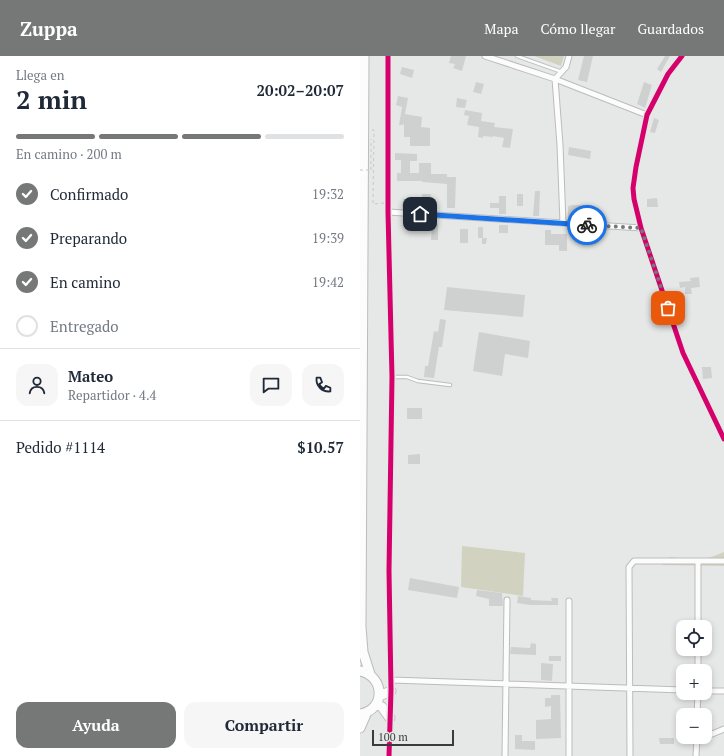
<!DOCTYPE html>
<html lang="es">
<meta charset="utf-8">
<style>
:root{--surface:#fff;--page:#f6f6f7;--text:#1f2937;--muted:#747a83;--line:#e0e1e3;--accent:#767877}
body{margin:0;font-family:"PT Serif",serif;background:var(--page);color:var(--text);height:100vh;display:flex;flex-direction:column;font-size:15px;white-space:nowrap}
*{box-sizing:border-box;margin:0}
p{font-size:13px;color:var(--muted)}
.icon{flex:none;width:22px;height:22px;fill:none;stroke:currentColor;stroke-width:2;stroke-linecap:round;stroke-linejoin:round}
.map{position:relative;flex:1;overflow:hidden}
.drawer{display:flex;flex-direction:column;background:var(--surface);width:360px}
.drawer>*{flex:none}
.buttons{position:absolute;left:316px;top:564px;display:grid;gap:8px}
.buttons a{display:grid;place-items:center;width:36px;height:36px;border-radius:8px;background:var(--surface);box-shadow:0 2px 6px #0003;font-size:20px}
.scale{position:absolute;left:12px;bottom:10px;width:82px;box-sizing:border-box;padding-left:4px;border:2px solid #3a3b3a;border-top:0;font-size:11px;line-height:14px;white-space:nowrap;color:#3a3b3a;-webkit-text-stroke:3px #e5e9e6;paint-order:stroke}
.pin{position:absolute;display:grid;place-items:center;width:34px;height:34px;color:#fff;margin:-17px;border-radius:8px;box-shadow:0 2px 6px #0006}
.courier{position:absolute;display:grid;place-items:center;width:40px;height:40px;margin:-20px;border:3px solid #1a73e8;border-radius:50%;background:#fff;color:#222;box-shadow:0 1px 5px #0007}
.head em{font-style:normal;font-weight:700}
.head div{display:flex;flex-direction:column-reverse}
.head{display:flex;align-items:center;justify-content:space-between;height:68px;padding:0 16px}
h1{font-size:26px;font-weight:700;line-height:30px}
.bar{display:grid;grid-template-columns:repeat(4,1fr);gap:6px 4px;align-content:center;height:48px;padding:0 16px}
.bar i{height:5px;border-radius:3px;background:var(--line)}
.bar .current{background:var(--accent)}
.bar p{grid-column:span 4}
.line{display:flex;align-items:center;gap:10px;padding:0 16px;border-top:1px solid var(--line)}
.line div{flex:1}
.round{display:grid;place-items:center;flex:none;width:42px;height:42px;border-radius:12px;background:var(--page)}
ol{padding:0 16px;list-style:none}
li{display:flex;align-items:center;gap:12px;height:44px}
li p{margin-inline-start:auto}
li .icon{padding:4px;border-radius:50%;background:var(--accent);color:#fff;stroke-width:4}
li:last-child{color:var(--muted)}
li i{width:22px;height:22px;border:2px solid var(--line);border-radius:50%}
.primary-button{display:flex;gap:8px;margin-top:auto;padding:8px 16px}
.primary-button a{flex:1;height:46px;border-radius:12px;background:var(--accent);color:#fff;font-size:16px;font-weight:700;line-height:46px;text-align:center}
.primary-button a+a{background:var(--page);color:var(--text)}
header{display:flex;align-items:center;gap:24px;box-sizing:border-box;height:56px;padding:0 20px;background:var(--accent);color:#fff}
header strong{font-size:19px}
nav{display:flex;gap:22px;margin-inline-start:auto;font-size:14px}
main{display:flex;flex:1;min-height:0}
.map>svg:first-child{display:block}
</style>
<header>
<strong>Zuppa</strong>
<nav><a>Mapa</a><a>Cómo llegar</a><a>Guardados</a></nav>
</header>
<main>
<section class="drawer">
<div class="head"><div><h1>2 min</h1><p>Llega en</p></div><em>20:02–20:07</em></div>
<div class="bar"><i class="current"></i><i class="current"></i><i class="current"></i><i></i><p>En camino · 200 m</p></div>
<ol>
<li><svg class="icon" aria-label="check" viewBox="0 0 24 24"><path d="M5 12l5 5 9-10"/></svg>Confirmado<p>19:32</p></li>
<li><svg class="icon" aria-label="check" viewBox="0 0 24 24"><path d="M5 12l5 5 9-10"/></svg>Preparando<p>19:39</p></li>
<li><svg class="icon" aria-label="check" viewBox="0 0 24 24"><path d="M5 12l5 5 9-10"/></svg>En camino<p>19:42</p></li>
<li><i></i>Entregado</li>
</ol>
<div class="line" style="height:72px"><a class="round"><svg class="icon" aria-label="person" viewBox="0 0 24 24"><circle cx="12" cy="8" r="4"/><path d="M4 21q1-7 8-7t8 7"/></svg></a><div><b>Mateo</b><p>Repartidor · 4.4</p></div><a class="round"><svg class="icon" aria-label="chat" viewBox="0 0 24 24"><path d="M4 5h16v11H9l-5 4z"/></svg></a><a class="round"><svg class="icon" aria-label="phone" viewBox="0 0 24 24"><path d="M5 4h4l2 5-3 2q2 4 5 5l2-3 5 2v4C11 20 4 13 5 4z"/></svg></a></div>
<div class="line" style="height:52px"><div>Pedido #1114</div><b>$10.57</b></div>
<div class="primary-button"><a>Ayuda</a><a>Compartir</a></div>
</section>
<div class="map">
<svg width="364" height="700" viewBox="0 0 364 700">
<rect width="100%" height="100%" fill="#e6e8e7"/>
<path fill="#d2d2c0" d="M174,0H204L201,10Z
M102,490L165,497L163,540L101,531Z
M364,496V510L302,509L310,501L334,504L346,503Z"/>
<path fill="#cfd1d0" d="M91,0H106L102,15L93,12L95,8L89,7Z
M224,0H233L227,26L218,24Z
M305,0H310L301,16L297,13Z
M42,11L54,14L52,22L40,18Z
M116,26L124,28L121,38L113,36Z
M284,26L292,29L285,52L277,48Z
M38,40L48,42L45,58L62,61L61,71L70,72V90H50V81H44V67L43,69H39L42,51L36,49Z
M97,42L107,44L105,52L96,51Z
M105,54L122,57L121,65L135,67L134,71L153,73L150,92L142,91L144,82L133,80V81L123,80V82L118,81L119,71L107,69L109,60L104,59Z
M294,62L299,64L295,77L290,76Z
M209,91L231,95L230,103L208,99Z
M35,97L57,98V105H50V117H59V107H71V118H87V121H96L95,152H87V128L62,126V125H37V117H41V104H35Z
M175,135H180L179,160H173Z
M62,138H71L70,152L42,151L43,143H62Z
M157,138H163V150H157Z
M139,140H146V158H139V152H130V147H139Z
M297,142L298,151H287V143Z
M212,149H221V155H224V161L208,163V150Z
M72,167L78,168V184H71Z
M139,169H148V177H139Z
M118,171H123V182H127L126,188H122V182H118Z
M100,173H108V187H100Z
M185,174H191V178H207V195H199V189H185Z
M339,221L340,231L331,232L332,238H325V231L320,232L319,226L331,225L330,222Z
M87,231L165,239L163,261L84,254Z
M80,263L86,264L82,291H79L74,322L64,321L65,310H68L74,275L78,276Z
M119,276L170,285L168,302L145,298L142,320L113,315Z
M342,311H351L352,322L343,323Z
M47,352H62V363H47Z
M60,398V408H48V399Z
M50,522L99,531L97,542L48,534Z
M117,534L142,537L143,550H129V543L116,540Z
M158,540L171,542V544L192,545L191,542H198V549H170L157,547Z
M171,587L176,588V599L150,598L151,591L170,592Z
M189,600H201V605H189Z
M181,607L193,608L192,625L181,624Z
M191,639H200L201,682L176,683V664L191,663V650L185,651V642H191Z
M155,679H162V685H175V694L155,693Z
M299,682H314V688H300Z"/>
<g fill="none" stroke-linecap="round" stroke-linejoin="round">
<defs>
<path id="service" d="M157,0L202,16
M32,321H47L58,325L90,329"/>
<path id="minor" d="M28,0V156L32,321L29,515L31,634L29,700
M125,0L195,23L287,59
M322,0L308,18L287,59L276,111L273,132L274,143L281,172L323,297L364,383
M28,156L281,172
M203,167L200,89L195,23L206,11L209,0
M338,505V571
M338,593V615
M31,624L323,634
M345,635H364
M337,659L338,637
M345,681L364,673
M145,700L147,544
M209,700V545
M270,700L269,511L274,505H364
M336,700L337,681"/>
<path id="trunk" d="M4,0L1,571L3,596L10,618
M0,615C25,620 26,654 0,658
M19,640L31,635
M16,648L22,651L30,662
M0,672L7,656"/>
</defs>
<use href="#service" stroke="#bbbcbb" stroke-width="4.5"/>
<use href="#minor" stroke="#bbbcbb" stroke-width="7"/>
<use href="#trunk" stroke="#bbbcbb" stroke-width="11"/>
<path stroke="#c7c8c7" stroke-width="1" stroke-dasharray="3 3" stroke-linecap="butt" d="M12,74H14L13,148L24,147
M11,114V83"/>
<use href="#service" stroke="#fbfcfb" stroke-width="2.5"/>
<use href="#minor" stroke="#fbfcfb" stroke-width="5"/>
<use href="#trunk" stroke="#fbfcfb" stroke-width="9"/>
<path stroke="#c7c8c7" stroke-width="1" stroke-dasharray="3 3" stroke-linecap="butt" d="M0,114H11"/>
<defs>
<path id="cycleway" d="M28,0V156L32,321L29,515L31,634L29,700
M322,0L308,18L287,59L276,111L273,132L274,143L281,172L323,297L364,383"/>
</defs>
<use href="#cycleway" stroke="#e5e9e6" stroke-width="8"/>
<use href="#cycleway" stroke="#d6006c" stroke-width="5"/>
</g>
<g fill="none" stroke-linecap="round" stroke-linejoin="round">
<path stroke="#767877" stroke-width="4" stroke-dasharray="0 7.2" d="M227,169L281,172L308,252"/>
<path stroke="#1a73e8" stroke-width="5" d="M60,158L227,169"/>
</g>
</svg>
<div class="buttons">
<a><svg class="icon" aria-label="locate" viewBox="0 0 24 24"><circle cx="12" cy="12" r="6"/><path d="M12 2v4M12 18v4M2 12h4M18 12h4"/></svg></a>
<a>+</a>
<a>−</a>
</div>
<div class="scale">100 m</div>
<div class="pin" style="left:308px;top:252px;background:#ea580c"><svg class="icon" aria-label="bag" viewBox="0 0 24 24"><path d="M5 8h14l-1 12H6zM9 8a3 3 0 0 1 6 0"/></svg></div>
<div class="pin" style="left:60px;top:158px;background:#1f2937"><svg class="icon" aria-label="home" viewBox="0 0 24 24"><path d="M3 11l9-7 9 7M6 9v11h12V9"/></svg></div>
<div class="courier" style="left:227px;top:169px"><svg class="icon" aria-label="bike" viewBox="0 0 24 24"><circle cx="6" cy="16" r="4"/><circle cx="18" cy="16" r="4"/><path d="M6 16l4-8h5l3 8M10 8l3 8H6M13 5h3"/></svg></div>
</div>
</main>
